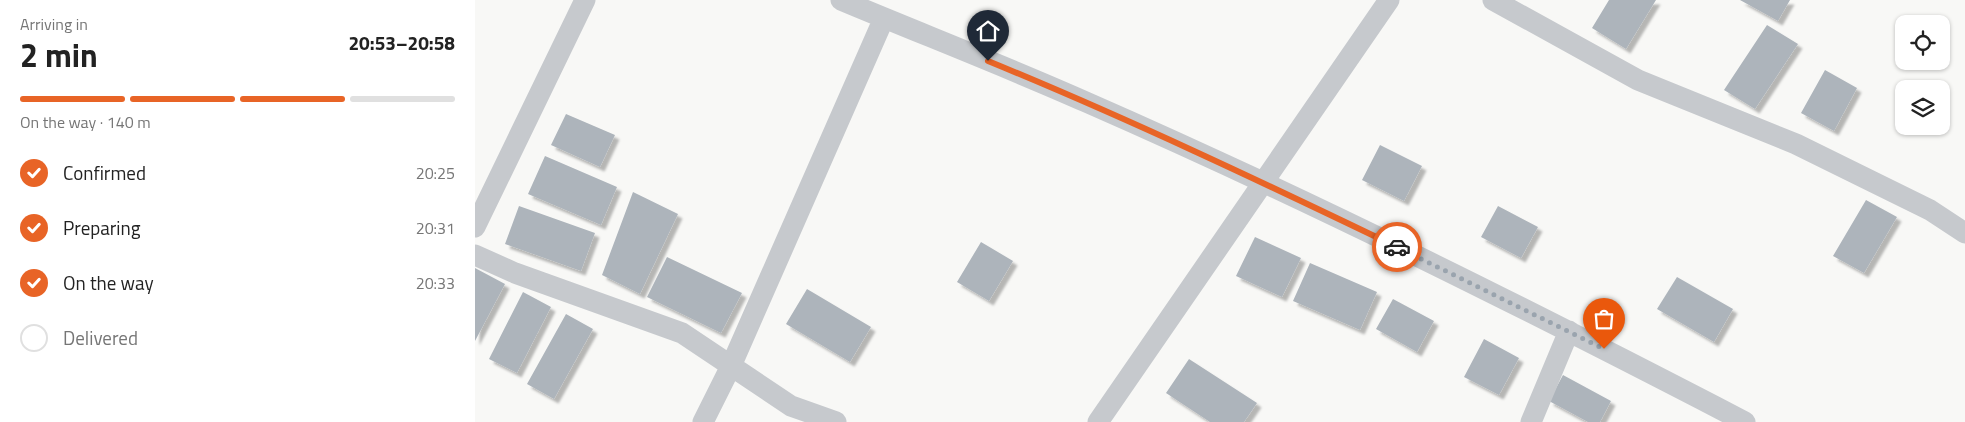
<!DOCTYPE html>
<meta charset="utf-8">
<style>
:root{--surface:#fff;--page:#f2f2f2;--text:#222;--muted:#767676;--line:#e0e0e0;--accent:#e86426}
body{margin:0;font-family:"Titillium Web",sans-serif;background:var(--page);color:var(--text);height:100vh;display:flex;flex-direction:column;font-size:19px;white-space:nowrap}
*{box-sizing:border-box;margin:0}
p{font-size:16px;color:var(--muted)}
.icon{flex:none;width:28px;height:28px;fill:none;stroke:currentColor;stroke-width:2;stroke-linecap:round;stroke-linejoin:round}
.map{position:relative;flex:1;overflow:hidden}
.side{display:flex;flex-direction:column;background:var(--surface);width:475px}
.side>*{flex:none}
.buttons{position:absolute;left:1420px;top:15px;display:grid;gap:10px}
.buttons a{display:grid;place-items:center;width:55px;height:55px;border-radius:10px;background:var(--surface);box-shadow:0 1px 4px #0004;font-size:25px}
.pin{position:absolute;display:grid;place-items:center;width:42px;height:42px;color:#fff;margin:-51px -21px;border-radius:50% 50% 50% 0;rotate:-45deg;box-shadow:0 0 5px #0007}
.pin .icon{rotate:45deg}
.courier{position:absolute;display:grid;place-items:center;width:50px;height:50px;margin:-25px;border:4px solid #e86426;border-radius:50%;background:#fff;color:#222;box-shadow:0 1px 6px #0007}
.headline em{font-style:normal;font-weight:700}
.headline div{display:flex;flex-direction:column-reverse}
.headline{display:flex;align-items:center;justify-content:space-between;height:85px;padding:0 20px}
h1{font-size:32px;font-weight:700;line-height:38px}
.bar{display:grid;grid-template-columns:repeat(4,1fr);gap:8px 5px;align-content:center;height:60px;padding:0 20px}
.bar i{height:6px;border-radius:4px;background:var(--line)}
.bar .active{background:var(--accent)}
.bar p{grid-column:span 4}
ol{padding:0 20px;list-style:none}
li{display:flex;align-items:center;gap:15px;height:55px}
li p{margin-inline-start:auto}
li .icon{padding:5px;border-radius:50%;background:var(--accent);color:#fff;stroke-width:4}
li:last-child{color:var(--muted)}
li i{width:28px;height:28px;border:2px solid var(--line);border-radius:50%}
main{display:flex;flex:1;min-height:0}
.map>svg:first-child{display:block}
</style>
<main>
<section class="side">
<div class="headline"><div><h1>2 min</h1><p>Arriving in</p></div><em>20:53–20:58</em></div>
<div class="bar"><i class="active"></i><i class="active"></i><i class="active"></i><i></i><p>On the way · 140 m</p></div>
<ol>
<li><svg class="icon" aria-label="check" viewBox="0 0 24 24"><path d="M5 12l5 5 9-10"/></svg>Confirmed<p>20:25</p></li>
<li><svg class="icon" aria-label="check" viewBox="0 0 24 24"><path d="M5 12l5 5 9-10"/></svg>Preparing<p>20:31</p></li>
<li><svg class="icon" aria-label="check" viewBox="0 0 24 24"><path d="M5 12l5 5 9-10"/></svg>On the way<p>20:33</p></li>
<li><i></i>Delivered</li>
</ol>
</section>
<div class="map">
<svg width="1490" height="422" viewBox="0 0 1490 422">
<defs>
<filter id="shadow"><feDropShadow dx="4.5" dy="4.5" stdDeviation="1" flood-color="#0004"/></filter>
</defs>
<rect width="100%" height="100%" fill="#f8f8f6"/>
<path fill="#adb4bb" filter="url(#shadow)" d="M1134,0H1181L1151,49L1117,28Z
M1265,0H1315L1303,21Z
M1292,25L1323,44L1280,109L1249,90Z
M1350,70L1382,88L1359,131L1326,113Z
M91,114L140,135L125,167L76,145Z
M905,145L947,166L929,201L887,180Z
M70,156L142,187L126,225L53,194Z
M158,192L203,214L165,294L127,275Z
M1391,200L1422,217L1389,273L1358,256Z
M44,206L120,233L106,271L30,244Z
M1023,206L1063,227L1046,258L1006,237Z
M780,237L826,258L807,297L761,276Z
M506,242L538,261L514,301L482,282Z
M192,257L267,293L246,333L172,297Z
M835,263L902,292L885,330L818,301Z
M0,268L30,284L0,341Z
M1202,277L1258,309L1239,342L1182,309Z
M332,289L396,327L375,362L311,324Z
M48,292L76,307L42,373L14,359Z
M918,299L959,321L942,352L901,329Z
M91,314L118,329L79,399L52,384Z
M1009,339L1044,358L1024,395L989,377Z
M714,359L782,403L769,422H735L691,393Z
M1088,375L1136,401L1125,422H1113L1074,401Z"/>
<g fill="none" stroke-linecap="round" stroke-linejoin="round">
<path stroke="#c6c9cd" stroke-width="21" d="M366,0C447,34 530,66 611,102C835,200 1054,310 1270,422
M1018,0L1163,80L1321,144L1455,210L1490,233
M0,227L110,0
M0,255L40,273L207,333L316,406L361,422
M228,422L256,366L409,18
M623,422L914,0
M1056,422L1094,331"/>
</g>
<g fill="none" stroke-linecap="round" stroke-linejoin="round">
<path stroke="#9aa4ae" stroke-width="5" stroke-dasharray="0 9" d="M922,247L1129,349"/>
<path stroke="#e86426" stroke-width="6" d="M513,61C652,118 787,182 922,247"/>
</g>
</svg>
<div class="buttons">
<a><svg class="icon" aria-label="locate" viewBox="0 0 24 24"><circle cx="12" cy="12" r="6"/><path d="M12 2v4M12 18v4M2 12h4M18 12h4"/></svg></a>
<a><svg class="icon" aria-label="layers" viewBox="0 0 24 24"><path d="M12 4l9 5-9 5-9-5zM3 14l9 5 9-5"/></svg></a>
</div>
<div class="pin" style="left:1129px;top:349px;background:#ea580c"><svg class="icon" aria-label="bag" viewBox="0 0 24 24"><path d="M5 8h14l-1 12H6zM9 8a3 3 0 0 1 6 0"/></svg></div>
<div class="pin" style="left:513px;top:61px;background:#1f2937"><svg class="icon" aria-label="home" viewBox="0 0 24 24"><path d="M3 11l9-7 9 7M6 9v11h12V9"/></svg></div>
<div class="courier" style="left:922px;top:247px"><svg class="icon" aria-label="car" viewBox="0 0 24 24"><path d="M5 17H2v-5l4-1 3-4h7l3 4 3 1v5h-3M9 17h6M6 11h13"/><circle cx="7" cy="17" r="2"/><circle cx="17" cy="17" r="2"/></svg></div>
</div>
</main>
